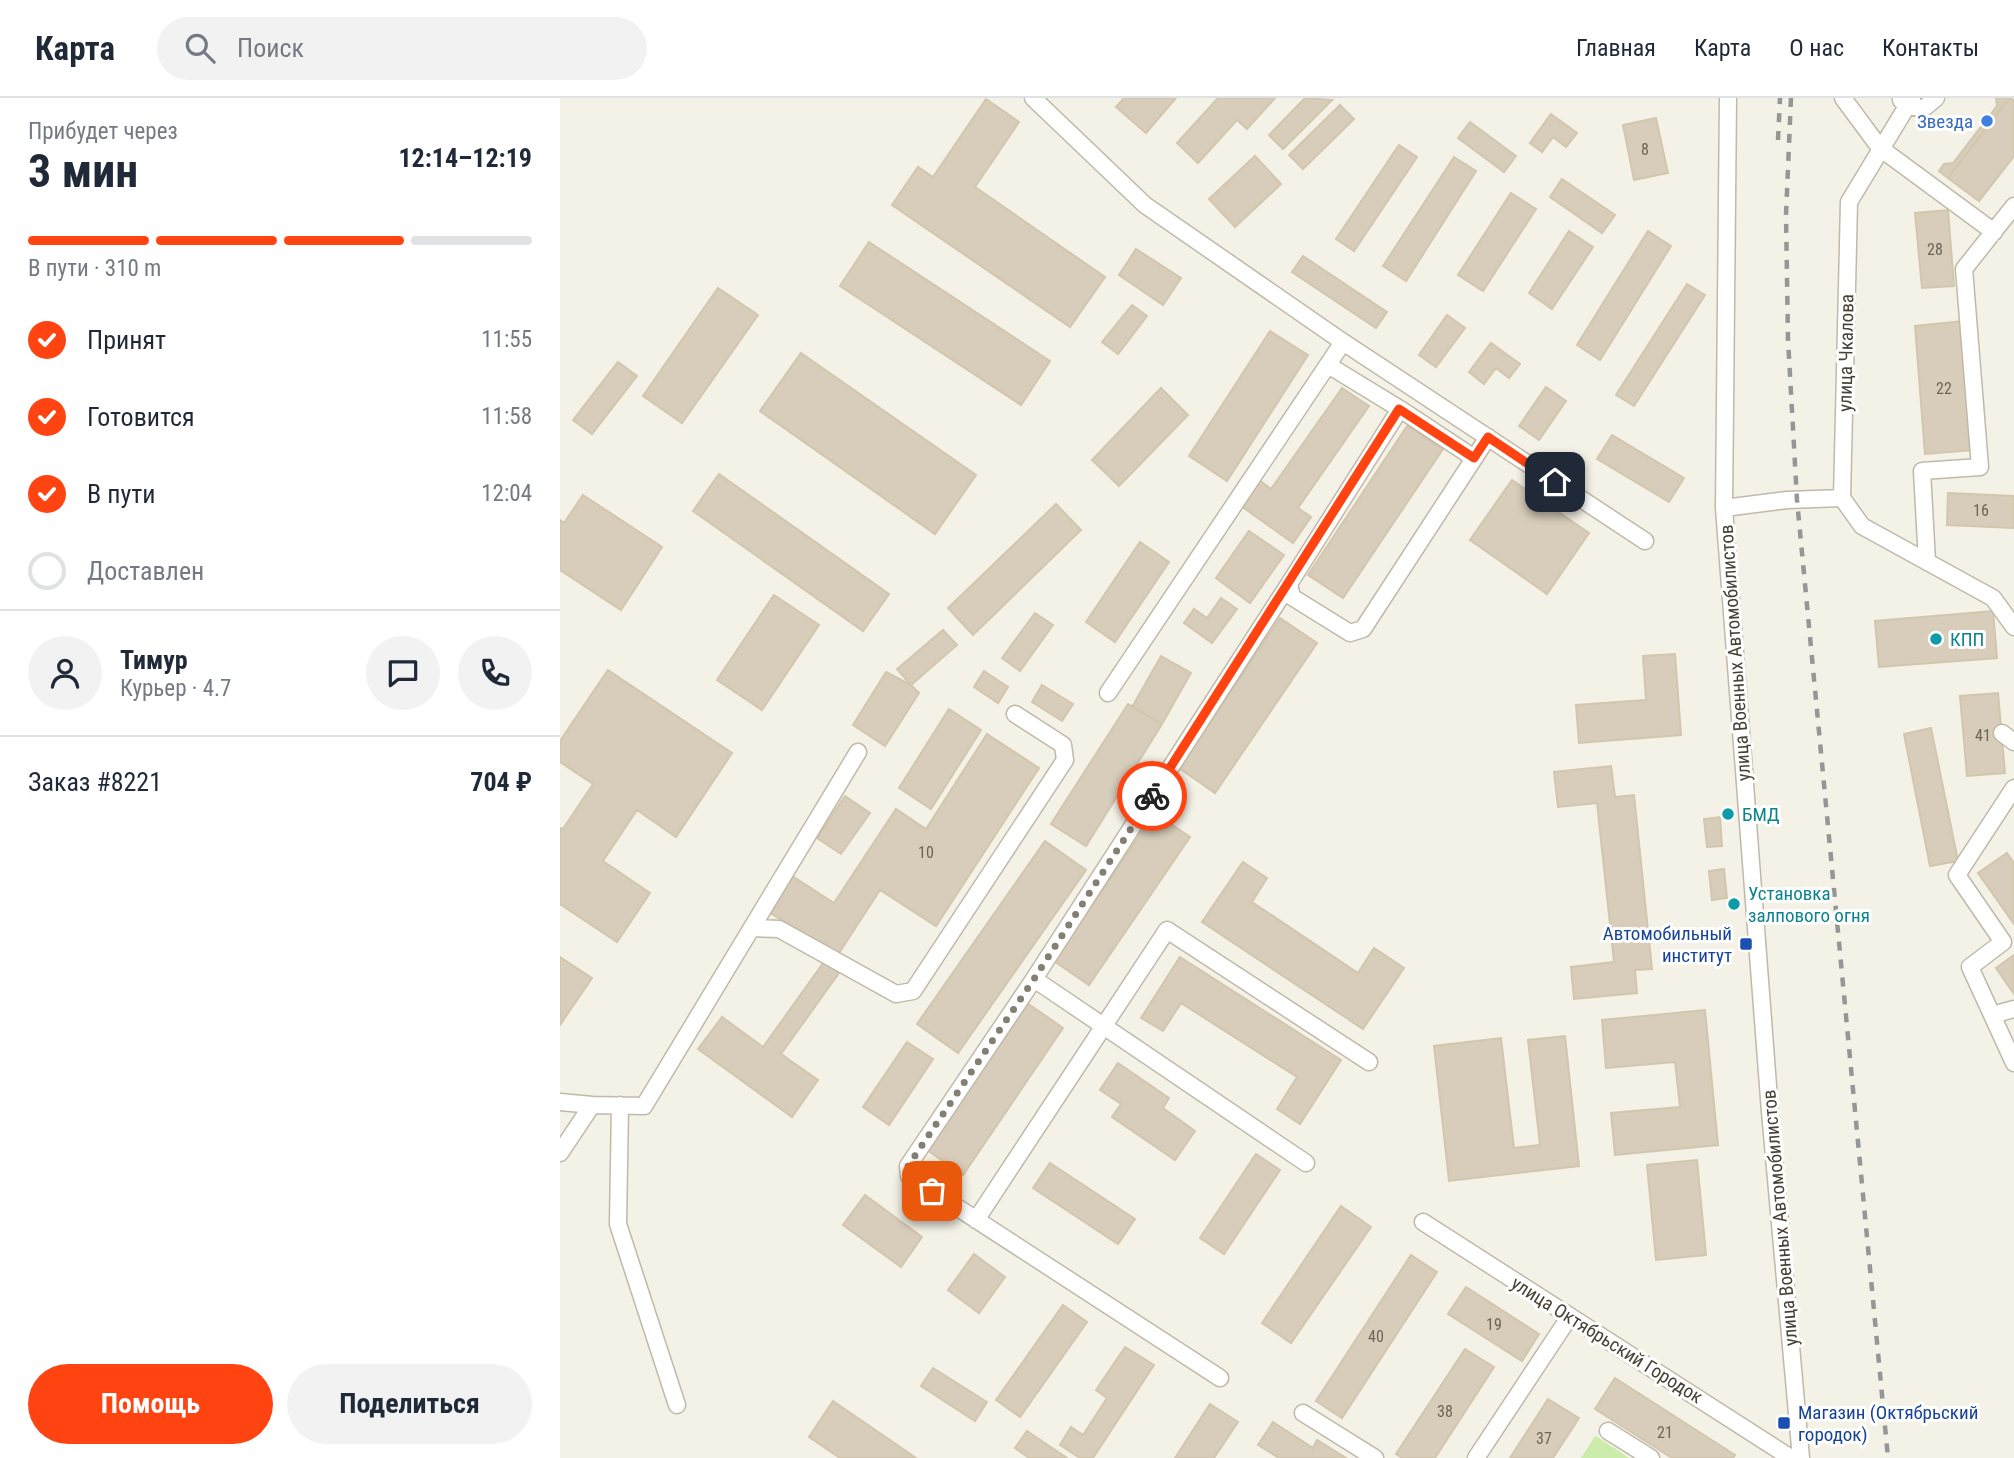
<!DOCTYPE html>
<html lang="ru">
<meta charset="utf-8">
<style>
:root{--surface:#fff;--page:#f2f2f3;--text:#1f2937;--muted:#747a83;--line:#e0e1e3;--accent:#ff4412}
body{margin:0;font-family:"Roboto Condensed",sans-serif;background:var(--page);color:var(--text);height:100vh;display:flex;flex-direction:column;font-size:26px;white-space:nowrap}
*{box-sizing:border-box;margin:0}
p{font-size:23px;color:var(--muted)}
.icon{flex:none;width:38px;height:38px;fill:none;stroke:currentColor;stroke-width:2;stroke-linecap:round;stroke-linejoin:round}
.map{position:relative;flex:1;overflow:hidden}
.side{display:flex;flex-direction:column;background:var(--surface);width:560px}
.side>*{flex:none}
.pin{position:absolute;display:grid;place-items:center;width:60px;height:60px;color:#fff;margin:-30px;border-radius:14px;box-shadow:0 4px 10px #0006}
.courier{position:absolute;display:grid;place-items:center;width:70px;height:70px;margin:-35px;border:5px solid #ff4412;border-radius:50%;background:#fff;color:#222;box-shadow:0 2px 9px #0007}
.overview em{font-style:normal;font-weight:700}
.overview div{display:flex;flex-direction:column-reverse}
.overview{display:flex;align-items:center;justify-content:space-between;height:119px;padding:0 28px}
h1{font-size:46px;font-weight:700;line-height:52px}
.bar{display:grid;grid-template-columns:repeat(4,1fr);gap:10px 7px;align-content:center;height:84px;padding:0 28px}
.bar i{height:9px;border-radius:5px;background:var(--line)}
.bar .on{background:var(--accent)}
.bar p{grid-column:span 4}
.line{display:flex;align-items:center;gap:18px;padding:0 28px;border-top:2px solid var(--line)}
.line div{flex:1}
.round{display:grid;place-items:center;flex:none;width:74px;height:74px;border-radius:37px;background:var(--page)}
ol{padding:0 28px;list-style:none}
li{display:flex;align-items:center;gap:21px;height:77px}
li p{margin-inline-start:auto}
li .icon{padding:7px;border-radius:50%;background:var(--accent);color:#fff;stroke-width:4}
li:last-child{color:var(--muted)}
li i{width:38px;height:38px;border:4px solid var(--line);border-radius:50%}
.primary-button{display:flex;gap:14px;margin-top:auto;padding:14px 28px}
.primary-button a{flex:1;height:80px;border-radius:42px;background:var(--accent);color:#fff;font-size:28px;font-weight:700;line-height:80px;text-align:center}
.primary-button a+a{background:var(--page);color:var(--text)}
header{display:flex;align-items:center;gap:42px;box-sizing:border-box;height:98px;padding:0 35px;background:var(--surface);border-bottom:2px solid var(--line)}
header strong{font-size:33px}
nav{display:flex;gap:38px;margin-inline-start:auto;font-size:24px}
.search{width:490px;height:63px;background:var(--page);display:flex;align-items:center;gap:18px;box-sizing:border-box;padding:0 24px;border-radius:38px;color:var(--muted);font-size:26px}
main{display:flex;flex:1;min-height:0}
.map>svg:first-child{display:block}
</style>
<header>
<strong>Карта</strong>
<div class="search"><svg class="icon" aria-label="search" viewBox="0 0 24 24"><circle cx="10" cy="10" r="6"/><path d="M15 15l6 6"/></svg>Поиск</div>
<nav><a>Главная</a><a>Карта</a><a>О нас</a><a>Контакты</a></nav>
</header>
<main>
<section class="side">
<div class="overview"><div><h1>3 мин</h1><p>Прибудет через</p></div><em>12:14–12:19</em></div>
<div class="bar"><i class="on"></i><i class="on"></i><i class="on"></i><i></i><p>В пути · 310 m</p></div>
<ol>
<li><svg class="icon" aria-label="check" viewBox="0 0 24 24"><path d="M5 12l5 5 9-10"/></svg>Принят<p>11:55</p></li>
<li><svg class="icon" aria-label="check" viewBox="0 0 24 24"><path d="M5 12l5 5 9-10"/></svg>Готовится<p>11:58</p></li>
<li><svg class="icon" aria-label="check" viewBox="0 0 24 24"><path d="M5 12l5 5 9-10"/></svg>В пути<p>12:04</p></li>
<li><i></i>Доставлен</li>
</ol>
<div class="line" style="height:126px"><a class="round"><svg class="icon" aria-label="person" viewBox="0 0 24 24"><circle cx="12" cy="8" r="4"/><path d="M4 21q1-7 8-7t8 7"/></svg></a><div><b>Тимур</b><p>Курьер · 4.7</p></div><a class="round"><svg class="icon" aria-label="chat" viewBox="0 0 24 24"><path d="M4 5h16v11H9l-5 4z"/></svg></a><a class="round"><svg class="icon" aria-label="phone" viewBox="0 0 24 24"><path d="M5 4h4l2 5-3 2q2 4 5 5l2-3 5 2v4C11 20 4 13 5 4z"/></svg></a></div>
<div class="line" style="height:91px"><div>Заказ #8221</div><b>704 ₽</b></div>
<div class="primary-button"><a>Помощь</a><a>Поделиться</a></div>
</section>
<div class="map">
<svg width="1454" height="1360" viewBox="0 0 1454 1360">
<rect width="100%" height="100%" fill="#f4f1e6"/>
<path fill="#cbecab" d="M1035,1338H1036L1069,1360H1021Z"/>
<path fill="#d7cdba" stroke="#d2c6ad" stroke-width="2" d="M564,0H616L586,35L556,9Z
M658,0H715L687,31L677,22L638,65L617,45Z
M745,0L772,2L723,51L709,37Z
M1436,0H1449L1388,80L1379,73L1384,66L1393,65L1437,8Z
M1449,0L1454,2V58L1419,103L1388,80Z
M426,1L459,24L415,89L545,179L510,229L332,107L358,69L373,79Z
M780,7L794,21L743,71L729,57Z
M991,16L1017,35L1006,49L993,39L982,54L970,45Z
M1096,20L1108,75L1074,82L1063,27Z
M910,24L956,58L944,74L898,40Z
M839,47L857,59L794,153L776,141Z
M695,58L721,86L675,129L649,101Z
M894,59L916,73L846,183L823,168Z
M1002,81L1055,117L1042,135L990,99Z
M951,95L976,111L923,193L898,177Z
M1388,112L1394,188L1362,190L1355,115Z
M1009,133L1033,149L992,211L969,195Z
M1088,133L1111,148L1040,262L1017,247Z
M309,144L490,263L461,307L280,188Z
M576,151L621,180L603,207L559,177Z
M743,158L827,214L816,230L732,174Z
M1127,186L1145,197L1074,308L1056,297Z
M158,190L198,217L122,325L83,298Z
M572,207L587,218L558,256L542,244Z
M887,217L905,230L876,269L859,257Z
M1403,223L1413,352L1365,356L1355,228Z
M710,233L748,257L667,383L629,358Z
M931,245L960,266L949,280L936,270L924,286L909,274Z
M241,255L416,377L375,436L200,313Z
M58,264L77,278L32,336L13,322Z
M986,289L1006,303L979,342L959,328Z
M601,290L628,317L559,388L532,362Z
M782,290L809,308L738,410L751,419L733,445L681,408L699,382L711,391Z
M847,328L883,351L783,500L748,477Z
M1052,337L1124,380L1109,404L1037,361Z
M159,376L329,496L303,533L133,413Z
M952,382L1029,435L987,496L910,442Z
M1388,395L1454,398V430L1387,427Z
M23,397L102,449L61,512L0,472V422L4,425Z
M496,406L521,432L413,537L388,510Z
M689,433L724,457L690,505L656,480Z
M580,444L609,464L555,544L526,524Z
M214,497L259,527L202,612L157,582Z
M661,500L677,511L652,545L624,525L634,511L647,520Z
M1433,513L1437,560L1319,569L1315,523Z
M475,515L493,527L460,573L442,560Z
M720,520L757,545L655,695L619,670Z
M383,532L397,547L351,587L337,571Z
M1115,556L1121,637L1019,645L1016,607L1086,602L1083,558Z
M601,558L631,575L602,626L572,609Z
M48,572L172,655L116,739L77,712L43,763L90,795L57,844L0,806V730L3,731L33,686L0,664V643Z
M424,573L448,589L438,605L414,589Z
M326,574L351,587L359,595L325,648L293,627Z
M482,587L513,606L502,623L472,604Z
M1438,595L1445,675L1407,678L1400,598Z
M568,606L602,626L526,748L491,726Z
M389,611L421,632L371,711L339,690Z
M1371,630L1398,763L1370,768L1344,636Z
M427,636L479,670L376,828L320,792L277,858L209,814L232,778L274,805L336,711L366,731Z
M1051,668L1055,699L1074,697L1092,871L1075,872L1077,895L1014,901L1011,869L1054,864L1037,705L998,709L994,674Z
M285,698L310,715L281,756L257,740Z
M595,715L630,739L529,887L494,863Z
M1160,719L1162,748L1147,749L1144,721Z
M485,743L526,772L398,955L357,926Z
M1447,755L1454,765V826L1418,775Z
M683,764L707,780L692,804L798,875L814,850L844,870L803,931L642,824Z
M1164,771L1167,800L1152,802L1149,773Z
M1454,857V896L1436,870Z
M0,859L32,880L0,927Z
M620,859L781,962L740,1026L717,1011L737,979L621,905L603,933L581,920Z
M264,864L279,875L221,956L258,982L232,1019L138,951L162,919L203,949Z
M467,905L503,930L403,1077L367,1052Z
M1145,912L1158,1047L1055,1057L1051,1015L1120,1009L1115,964L1046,970L1042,922Z
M1005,938L1019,1068L889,1083L874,948L941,940L954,1050L980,1047L968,942Z
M347,944L373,961L329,1027L303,1009Z
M558,965L609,1000L603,1010L635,1033L615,1062L552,1019L561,1006L540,992Z
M696,1056L720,1072L664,1156L640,1140Z
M1137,1062L1146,1157L1096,1162L1087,1067Z
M490,1065L575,1121L558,1146L473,1090Z
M305,1097L362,1139L341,1169L283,1127Z
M781,1108L811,1129L731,1245L702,1225Z
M414,1156L445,1179L419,1215L388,1192Z
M851,1157L877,1174L782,1320L756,1303Z
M906,1189L979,1236L962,1263L888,1216Z
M503,1207L527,1224L460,1319L436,1302Z
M565,1249L594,1267L533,1360H520L500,1347L511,1329L523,1337L547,1300L536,1292Z
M905,1251L934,1269L875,1360H842L836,1356Z
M373,1270L427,1304L415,1323L361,1288Z
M1055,1280L1175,1357L1173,1360H1112L1035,1311Z
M988,1301L1019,1320L993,1360H950Z
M273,1303L356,1360H280L249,1339Z
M650,1306L678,1324L654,1360H615Z
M713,1324L753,1350L757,1342L786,1360H719L698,1347Z
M467,1333L507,1360H469L455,1350Z"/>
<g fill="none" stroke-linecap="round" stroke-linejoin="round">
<defs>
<path id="minor" d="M473,0L585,107L783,244L1085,443
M1168,0L1164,410L1210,1014L1241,1360
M1283,0L1320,50L1434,134
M1341,2L1347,8L1364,10L1376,0
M768,267L840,311L729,486L732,499L790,535L803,531L928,339
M840,311L914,360
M1282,400L1289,104L1352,0
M1282,400L1302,428L1433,500L1454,529
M1164,410L1227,402L1282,400
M1367,464L1362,373L1420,369L1404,171L1454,108
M548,595L783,244
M1442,635L1454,644
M1454,690L1397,777L1443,844L1410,869L1454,965
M192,830L219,831L336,896L353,893L505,662L503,647L455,616
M474,881L746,1065
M1432,917L1454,911
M0,1004L32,1007L0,1055
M32,1007L84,1008L298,654
M60,1007L58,1126L117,1307
M416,1122L607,832L809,964
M863,1124L1231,1360
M660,1280L349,1078L348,1068L474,881L729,486
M743,1315L815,1360
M1048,1333L1091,1360
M916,1360L1010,1218"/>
</defs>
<use href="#minor" stroke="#c1b9a8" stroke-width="19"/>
<use href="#minor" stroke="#fff" stroke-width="16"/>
<path stroke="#969696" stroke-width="4.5" stroke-dasharray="9 9" stroke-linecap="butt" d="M1231,0L1226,117L1228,241L1237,402L1328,1360
M1218,42L1220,0"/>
</g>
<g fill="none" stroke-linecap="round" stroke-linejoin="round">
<path stroke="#847f73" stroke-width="7" stroke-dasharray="0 12.6" d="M372,1093L349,1079L348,1068L474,881L592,698"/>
<path stroke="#ff4412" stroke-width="9" d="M592,698L839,311L914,360L928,339L995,384"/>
</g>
<circle fill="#3f7fe0" stroke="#fff" stroke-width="2.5" cx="1427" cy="23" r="7"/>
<g fill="#0f9aa8" stroke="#fff" stroke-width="2.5">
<circle cx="1376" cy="541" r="7"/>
<circle cx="1168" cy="716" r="7"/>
<circle cx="1174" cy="806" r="7"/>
</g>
<g fill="#1a4fb4" stroke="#fff" stroke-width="2.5">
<rect x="1179" y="839" width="14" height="14" rx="3.5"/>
<rect x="1217" y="1318" width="14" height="14" rx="3.5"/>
</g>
<g text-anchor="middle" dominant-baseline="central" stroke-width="6" stroke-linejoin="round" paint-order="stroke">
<g font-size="16" fill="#6c6456">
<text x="1085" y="51">8</text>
<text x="1375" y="151">28</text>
<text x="1384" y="290">22</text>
<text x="1421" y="412">16</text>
<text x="1423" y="637">41</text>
<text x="366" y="754">10</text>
<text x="934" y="1226">19</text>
<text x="816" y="1238">40</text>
<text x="885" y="1313">38</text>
<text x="1105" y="1334">21</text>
<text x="984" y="1340">37</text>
</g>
<g font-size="19" fill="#366cbe" stroke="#fff" text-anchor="end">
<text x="1413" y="23">Звезда</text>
</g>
<g font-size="19" fill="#484135" stroke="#fff">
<text transform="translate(1286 255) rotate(-89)">улица Чкалова</text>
<text transform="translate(1175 555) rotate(-94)">улица Военных Автомобилистов</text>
<text transform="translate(1220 1120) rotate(-95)">улица Военных Автомобилистов</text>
<text transform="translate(1047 1242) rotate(32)">улица Октябрьский Городок</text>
</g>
<g font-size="19" fill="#0d838f" stroke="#fff" text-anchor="start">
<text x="1390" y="541">КПП</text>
<text x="1182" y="716">БМД</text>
<text x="1188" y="795">Установка<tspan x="1188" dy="22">залпового огня</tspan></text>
</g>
<g font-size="19" fill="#164399" stroke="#fff" text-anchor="end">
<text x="1172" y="835">Автомобильный<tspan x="1172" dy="22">институт</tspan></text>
<text x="1238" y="1314" text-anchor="start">Магазин (Октябрьский<tspan x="1238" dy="22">городок)</tspan></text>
</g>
</g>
</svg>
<div class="pin" style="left:372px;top:1093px;background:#ea580c"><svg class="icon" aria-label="bag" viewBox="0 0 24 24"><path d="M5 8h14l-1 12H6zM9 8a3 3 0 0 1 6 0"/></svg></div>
<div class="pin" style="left:995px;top:384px;background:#1f2937"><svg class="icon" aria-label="home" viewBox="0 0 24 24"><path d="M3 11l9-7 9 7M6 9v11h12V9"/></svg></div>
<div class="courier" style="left:592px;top:698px"><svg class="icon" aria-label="bike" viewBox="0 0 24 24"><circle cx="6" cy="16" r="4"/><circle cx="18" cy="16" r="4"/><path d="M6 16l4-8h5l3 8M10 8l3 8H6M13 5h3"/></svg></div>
</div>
</main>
